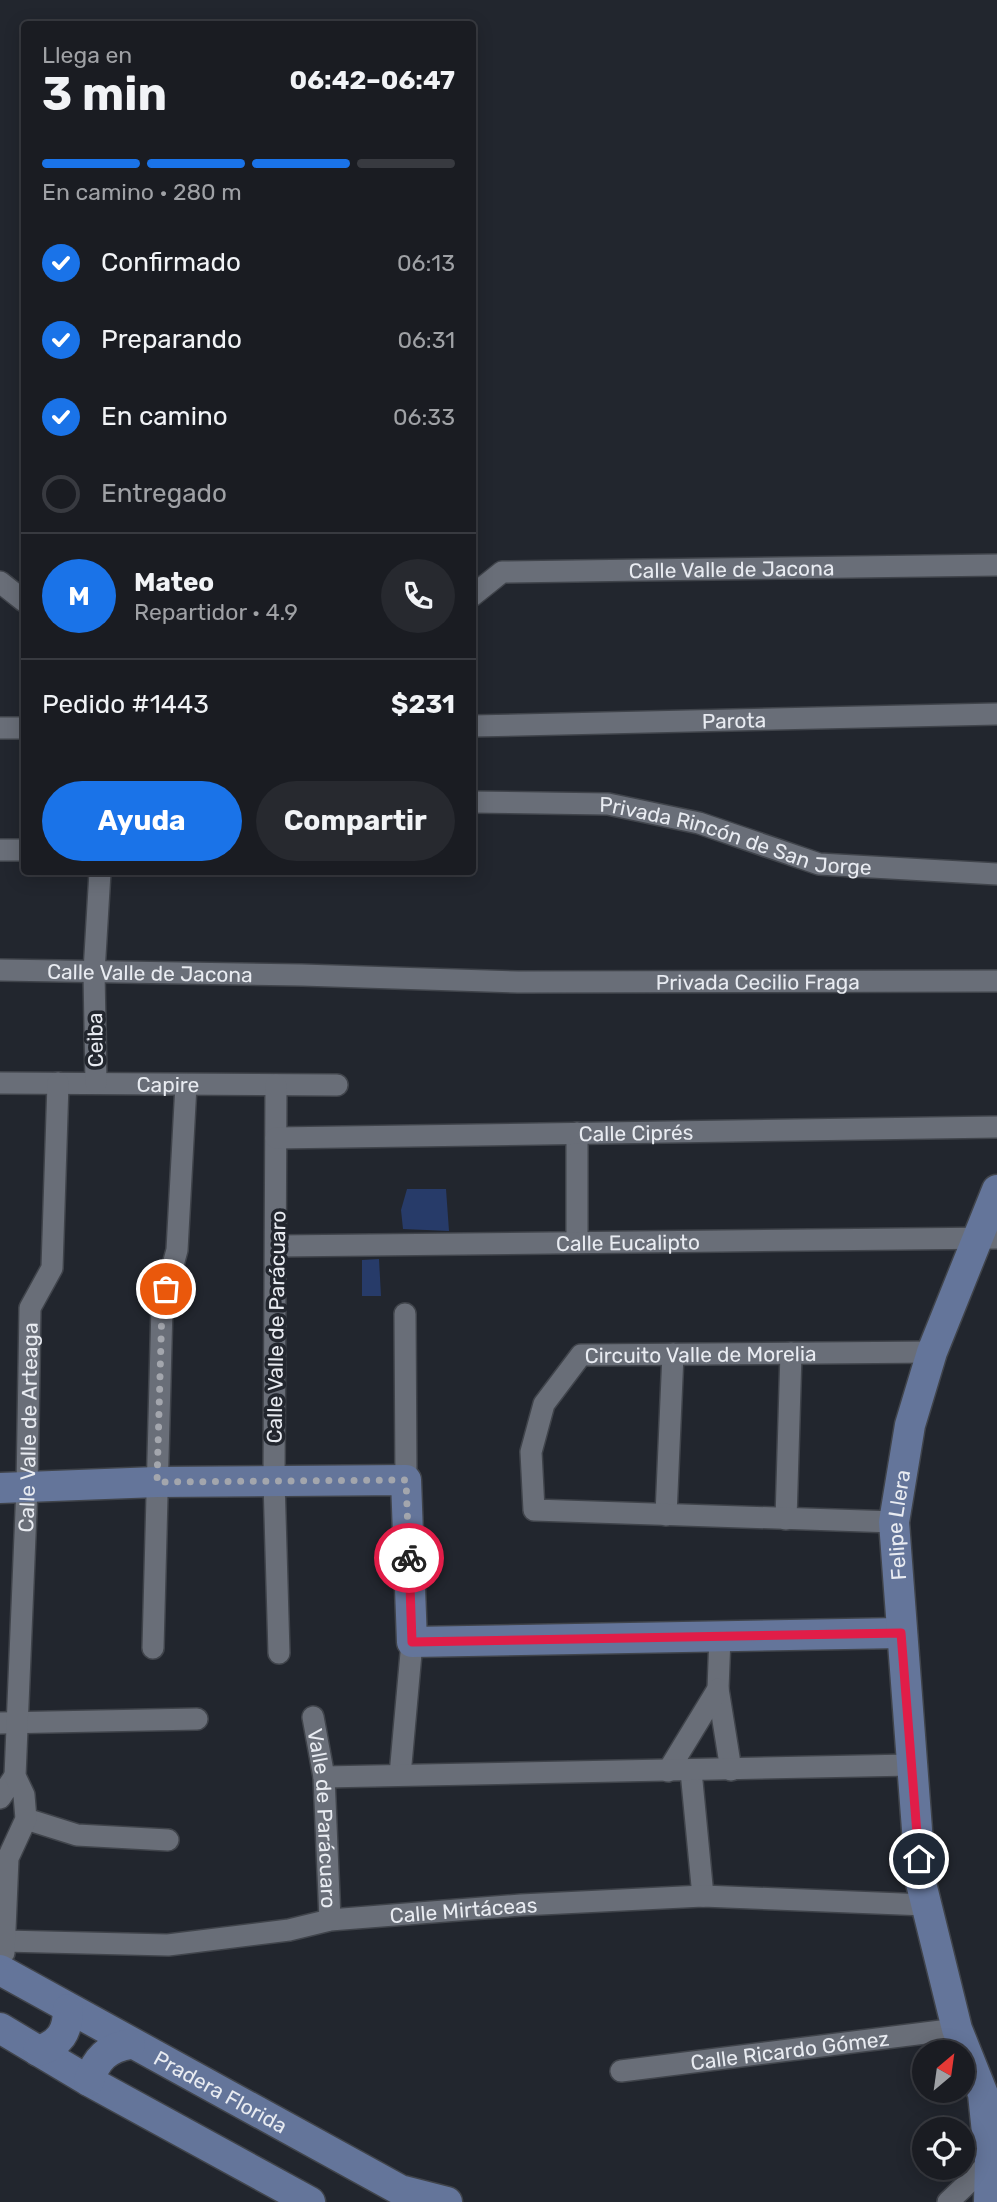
<!DOCTYPE html>
<html lang="es">
<meta charset="utf-8">
<style>
:root{--surface:#1a1c22;--page:#27292f;--text:#f1f3f6;--muted:#9fa1a5;--line:#383a40;--accent:#1a73e8}
body{margin:0;font-family:Rubik,sans-serif;background:var(--page);color:var(--text);height:100vh;display:flex;flex-direction:column;font-size:26px;white-space:nowrap}
*{box-sizing:border-box;margin:0}
p{font-size:23px;color:var(--muted)}
.icon{flex:none;width:38px;height:38px;fill:none;stroke:currentColor;stroke-width:2;stroke-linecap:round;stroke-linejoin:round}
.map{position:relative;flex:1;overflow:hidden}
.side{position:absolute;left:21px;top:21px;width:455px;height:854px;display:flex;flex-direction:column;background:var(--surface);border-radius:7px;box-shadow:0 4px 18px #0003,0 0 0 2px var(--line)}
.side>*{flex:none}
.needle{width:46px;rotate:29deg}
.controls{position:absolute;left:912px;top:2040px;display:grid;gap:14px}
.controls a{display:grid;place-items:center;width:63px;height:63px;border-radius:50%;background:var(--surface);box-shadow:0 4px 18px #0003,0 0 0 2px var(--line);font-size:35px}
.pin{position:absolute;display:grid;place-items:center;width:60px;height:60px;color:#fff;margin:-30px;border:4px solid #fff;border-radius:50%;box-shadow:0 2px 7px #0007}
.courier{position:absolute;display:grid;place-items:center;width:70px;height:70px;margin:-35px;border:5px solid #e11d48;border-radius:50%;background:#fff;color:#222;box-shadow:0 2px 9px #0007}
.head em{font-style:normal;font-weight:700}
.head div{display:flex;flex-direction:column-reverse}
.head{display:flex;align-items:center;justify-content:space-between;height:119px;padding:0 21px}
h1{font-size:46px;font-weight:700;line-height:52px}
.bar{display:grid;grid-template-columns:repeat(4,1fr);gap:10px 7px;align-content:center;height:84px;padding:0 21px}
.bar i{height:9px;border-radius:5px;background:var(--line)}
.bar .active{background:var(--accent)}
.bar p{grid-column:span 4}
.line{display:flex;align-items:center;gap:18px;padding:0 21px;border-top:2px solid var(--line)}
.line div{flex:1}
.round{display:grid;place-items:center;flex:none;width:74px;height:74px;border-radius:37px;background:var(--page)}
ol{padding:0 21px;list-style:none}
li{display:flex;align-items:center;gap:21px;height:77px}
li p{margin-inline-start:auto}
li .icon{padding:7px;border-radius:50%;background:var(--accent);color:#fff;stroke-width:4}
li:last-child{color:var(--muted)}
li i{width:38px;height:38px;border:4px solid var(--line);border-radius:50%}
.action{display:flex;gap:14px;margin-top:auto;padding:14px 21px}
.action a{flex:1;height:80px;border-radius:42px;background:var(--accent);color:#fff;font-size:28px;font-weight:700;line-height:80px;text-align:center}
.action a+a{background:var(--page);color:var(--text)}
.map>svg:first-child{display:block}
</style>
<div class="map">
<svg width="997" height="2202" viewBox="0 0 997 2202">
<rect width="100%" height="100%" fill="#22262e"/>
<path fill="#273b69" d="M407,1189H446L449,1231L403,1229L401,1210Z
M379,1259L381,1296H362V1260Z"/>
<g fill="none" stroke-linecap="round" stroke-linejoin="round">
<defs>
<g id="street">
<path d="M0,582L24,601"/>
<path id="s1" d="M472,596L502,572L997,565"/>
<path id="s2" d="M472,726L997,714"/>
<path d="M0,728H24"/>
<path id="s3" d="M472,802L608,804L699,823L819,864L997,874"/>
<path d="M0,850H24"/>
<path id="s4" d="M0,970L302,975L518,982L997,981"/>
<path id="s5" d="M0,1083L337,1085"/>
<path d="M96,1083L94,972L100,872"/>
<path d="M276,1085L274,1481L279,1653"/>
<path d="M577,1133V1242"/>
<path id="s6" d="M276,1138L997,1127"/>
<path id="s7" d="M278,1246L997,1238"/>
<path d="M405,1314L406,1480"/>
<path d="M666,1515L673,1354"/>
<path d="M786,1519L791,1353"/>
<path id="s8" d="M894,1522L534,1510L531,1452L544,1404L581,1355L932,1352"/>
<path d="M720,1636L718,1689L731,1770"/>
<path d="M153,1648L162,1306L177,1250L186,1085"/>
<path id="s9" d="M313,1717L324,1777L330,1920"/>
<path d="M0,1723L197,1719"/>
<path d="M668,1771L718,1689"/>
<path d="M691,1771L703,1896"/>
<path d="M400,1775L412,1642"/>
<path d="M324,1777L911,1765"/>
<path d="M0,1798L15,1776"/>
<path d="M26,1819L77,1835L168,1840"/>
<path id="s10" d="M4,1941L168,1945L289,1930L330,1920L521,1905L703,1896L926,1905"/>
<path id="s11" d="M4,1953L8,1858L26,1819L24,1795L15,1776L27,1487L30,1308L52,1268L58,1083"/>
<path id="s12" d="M621,2071L957,2029"/>
<path d="M948,2202L990,2162"/>
</g>
<g id="secondary">
<path d="M0,1488L157,1482L406,1480L412,1642L901,1633"/>
<path id="s13" d="M0,1970L400,2190L447,2202"/>
<path d="M0,2028L89,2081L310,2202"/>
<path d="M38,2051C60,2044 68,2032 68,2009"/>
<path d="M89,2081C96,2059 107,2048 130,2044"/>
<path id="s14" d="M989,2202L990,2162L983,2094L957,2029L921,1883L894,1522L910,1425L932,1352L997,1190"/>
</g>
</defs>
<use href="#street" stroke="#40444b" stroke-width="24"/>
<use href="#secondary" stroke="#40444b" stroke-width="33"/>
<use href="#street" stroke="#696e78" stroke-width="21"/>
<use href="#secondary" stroke="#64759a" stroke-width="30"/>
</g>
<g fill="none" stroke-linecap="round" stroke-linejoin="round">
<path stroke="#a3a6ad" stroke-width="7" stroke-dasharray="0 12.6" d="M166,1289L162,1306L157,1482L406,1480L409,1558"/>
<path stroke="#e11d48" stroke-width="9" d="M409,1558L412,1642L901,1633L919,1859"/>
</g>
<g text-anchor="middle" dominant-baseline="central" stroke-width="7" stroke-linejoin="round" paint-order="stroke">
<g font-size="21" fill="#e8ebf1" stroke="#22262e">
<text stroke="none"><textPath href="#s1" startOffset="268">Calle Valle de Jacona</textPath></text>
<text stroke="none"><textPath href="#s2" startOffset="262">Parota</textPath></text>
<text stroke="none"><textPath href="#s3" startOffset="268">Privada Rincón de San Jorge</textPath></text>
<text stroke="none"><textPath href="#s4" startOffset="150">Calle Valle de Jacona</textPath></text>
<text stroke="none"><textPath href="#s4" startOffset="758">Privada Cecilio Fraga</textPath></text>
<text transform="translate(95 1040) rotate(-91)">Ceiba</text>
<text stroke="none"><textPath href="#s5" startOffset="168">Capire</textPath></text>
<text stroke="none"><textPath href="#s6" startOffset="360">Calle Ciprés</textPath></text>
<text stroke="none"><textPath href="#s7" startOffset="350">Calle Eucalipto</textPath></text>
<text transform="translate(276 1327) rotate(-89)">Calle Valle de Parácuaro</text>
<text stroke="none"><textPath href="#s8" startOffset="649">Circuito Valle de Morelia</textPath></text>
<text stroke="none"><textPath href="#s11" startOffset="532">Calle Valle de Arteaga</textPath></text>
<text stroke="none"><textPath href="#s14" startOffset="688">Felipe Llera</textPath></text>
<text stroke="none"><textPath href="#s9" startOffset="102">Valle de Parácuaro</textPath></text>
<text stroke="none"><textPath href="#s10" startOffset="462">Calle Mirtáceas</textPath></text>
<text stroke="none"><textPath href="#s12" startOffset="170">Calle Ricardo Gómez</textPath></text>
<text stroke="none"><textPath href="#s13" startOffset="252">Pradera Florida</textPath></text>
</g>
</g>
</svg>
<div class="controls">
<a><svg class="needle" viewBox="-14 -14 28 28"><path d="M0-13l5 13h-10z" fill="#e53935"/><path d="M0 13l5-13h-10z" fill="#9fa1a5"/></svg></a>
<a><svg class="icon" aria-label="locate" viewBox="0 0 24 24"><circle cx="12" cy="12" r="6"/><path d="M12 2v4M12 18v4M2 12h4M18 12h4"/></svg></a>
</div>
<div class="pin" style="left:166px;top:1289px;background:#ea580c"><svg class="icon" aria-label="bag" viewBox="0 0 24 24"><path d="M5 8h14l-1 12H6zM9 8a3 3 0 0 1 6 0"/></svg></div>
<div class="pin" style="left:919px;top:1859px;background:#1f2937"><svg class="icon" aria-label="home" viewBox="0 0 24 24"><path d="M3 11l9-7 9 7M6 9v11h12V9"/></svg></div>
<div class="courier" style="left:409px;top:1558px"><svg class="icon" aria-label="bike" viewBox="0 0 24 24"><circle cx="6" cy="16" r="4"/><circle cx="18" cy="16" r="4"/><path d="M6 16l4-8h5l3 8M10 8l3 8H6M13 5h3"/></svg></div>
<section class="side">
<div class="head"><div><h1>3 min</h1><p>Llega en</p></div><em>06:42–06:47</em></div>
<div class="bar"><i class="active"></i><i class="active"></i><i class="active"></i><i></i><p>En camino · 280 m</p></div>
<ol>
<li><svg class="icon" aria-label="check" viewBox="0 0 24 24"><path d="M5 12l5 5 9-10"/></svg>Confirmado<p>06:13</p></li>
<li><svg class="icon" aria-label="check" viewBox="0 0 24 24"><path d="M5 12l5 5 9-10"/></svg>Preparando<p>06:31</p></li>
<li><svg class="icon" aria-label="check" viewBox="0 0 24 24"><path d="M5 12l5 5 9-10"/></svg>En camino<p>06:33</p></li>
<li><i></i>Entregado</li>
</ol>
<div class="line" style="height:126px"><b class="round" style="background:var(--accent);color:#fff">M</b><div><b>Mateo</b><p>Repartidor · 4.9</p></div><a class="round"><svg class="icon" aria-label="phone" viewBox="0 0 24 24"><path d="M5 4h4l2 5-3 2q2 4 5 5l2-3 5 2v4C11 20 4 13 5 4z"/></svg></a></div>
<div class="line" style="height:91px"><div>Pedido #1443</div><b>$231</b></div>
<div class="action"><a>Ayuda</a><a>Compartir</a></div>
</section>
</div>
